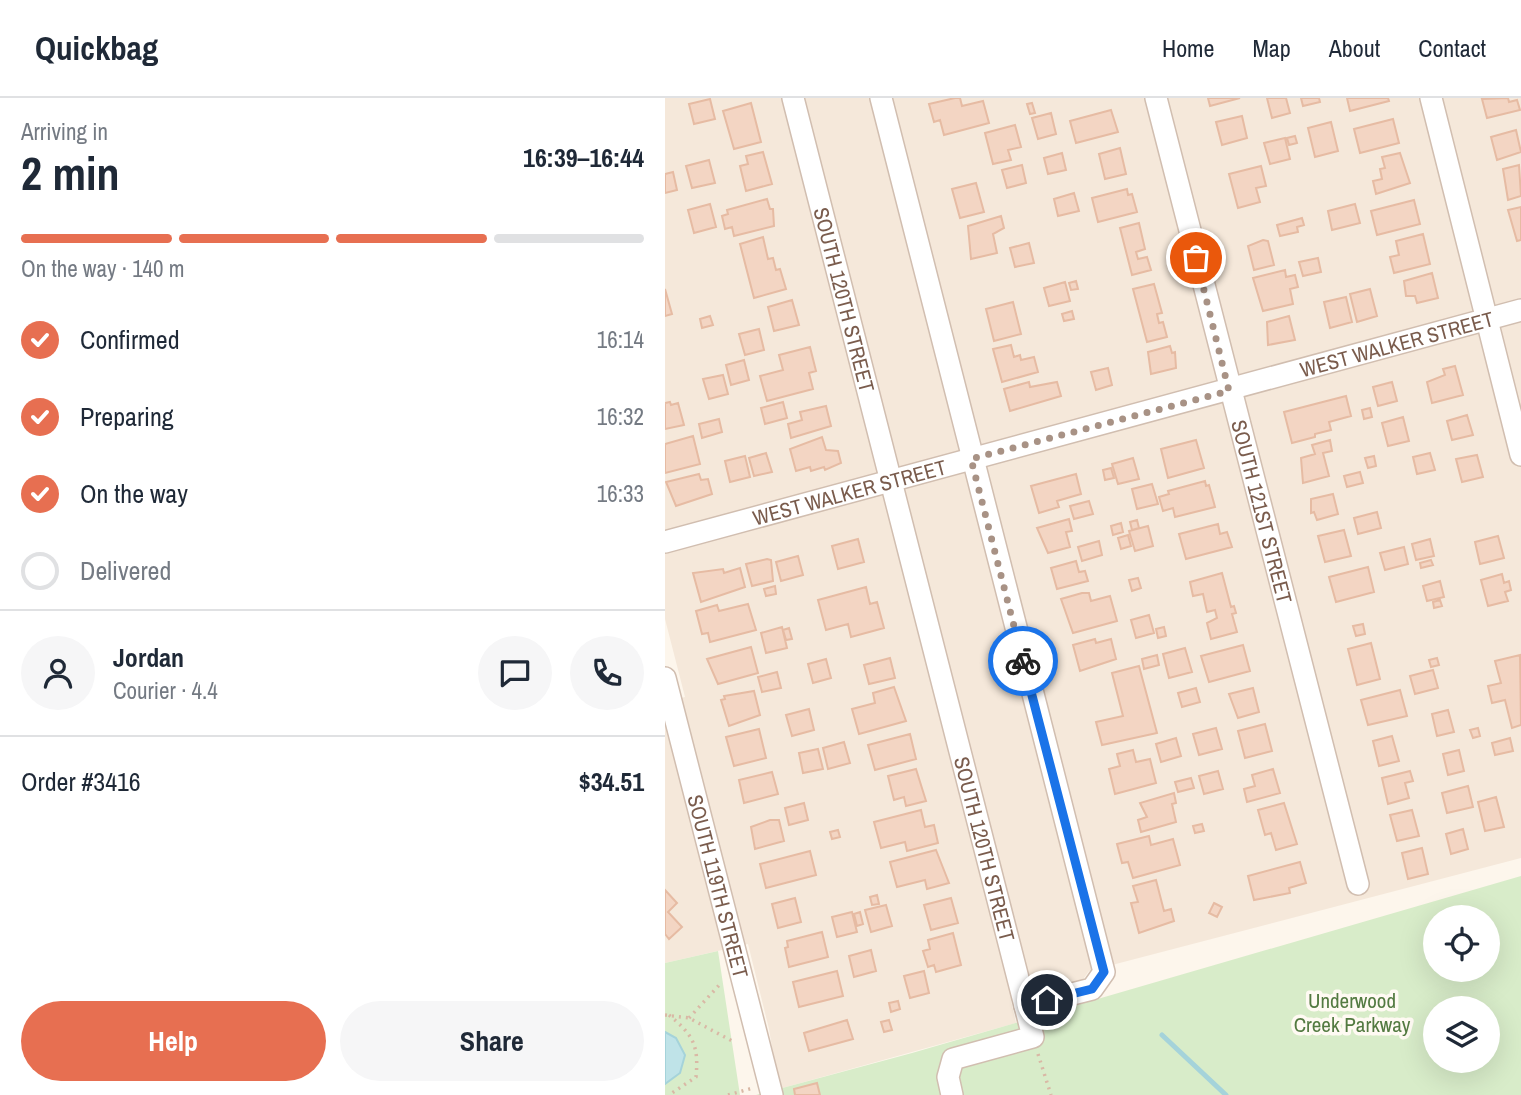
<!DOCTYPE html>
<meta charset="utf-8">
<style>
:root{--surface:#fff;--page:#f6f6f7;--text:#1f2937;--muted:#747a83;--line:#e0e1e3;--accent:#e76f51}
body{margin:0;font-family:"Archivo Narrow",sans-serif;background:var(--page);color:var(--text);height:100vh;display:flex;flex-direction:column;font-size:26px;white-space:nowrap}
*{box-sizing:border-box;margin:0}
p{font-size:23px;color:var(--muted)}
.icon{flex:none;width:38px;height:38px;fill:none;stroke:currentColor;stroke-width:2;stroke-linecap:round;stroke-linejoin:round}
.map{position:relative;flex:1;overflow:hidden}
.side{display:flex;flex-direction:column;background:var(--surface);width:665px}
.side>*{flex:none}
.controls{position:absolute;left:758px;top:807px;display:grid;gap:14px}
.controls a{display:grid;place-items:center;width:77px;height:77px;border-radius:50%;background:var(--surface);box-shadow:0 7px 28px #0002;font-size:35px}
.pin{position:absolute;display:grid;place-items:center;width:60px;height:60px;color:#fff;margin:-30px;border:4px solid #fff;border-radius:50%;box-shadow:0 2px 7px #0007}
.courier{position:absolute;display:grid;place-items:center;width:70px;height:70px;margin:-35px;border:5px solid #1a73e8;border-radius:50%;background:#fff;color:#222;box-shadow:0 2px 9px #0007}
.headline em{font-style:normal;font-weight:700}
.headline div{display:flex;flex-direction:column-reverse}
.headline{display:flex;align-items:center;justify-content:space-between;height:119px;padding:0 21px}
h1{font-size:46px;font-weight:700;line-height:52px}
.bar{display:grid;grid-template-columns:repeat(4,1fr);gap:10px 7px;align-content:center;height:84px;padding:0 21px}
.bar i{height:9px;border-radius:5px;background:var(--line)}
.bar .on{background:var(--accent)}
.bar p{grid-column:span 4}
.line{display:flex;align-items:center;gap:18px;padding:0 21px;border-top:2px solid var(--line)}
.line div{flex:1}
.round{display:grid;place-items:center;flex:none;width:74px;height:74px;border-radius:37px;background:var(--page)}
ol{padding:0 21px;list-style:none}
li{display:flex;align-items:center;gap:21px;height:77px}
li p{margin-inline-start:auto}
li .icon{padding:7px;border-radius:50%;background:var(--accent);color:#fff;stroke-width:4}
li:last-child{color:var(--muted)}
li i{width:38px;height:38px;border:4px solid var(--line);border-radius:50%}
.cta{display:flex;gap:14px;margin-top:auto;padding:14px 21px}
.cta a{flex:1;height:80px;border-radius:42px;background:var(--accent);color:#fff;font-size:28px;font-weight:700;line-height:80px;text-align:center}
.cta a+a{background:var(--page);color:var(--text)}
header{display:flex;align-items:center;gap:42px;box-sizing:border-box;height:98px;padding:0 35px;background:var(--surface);border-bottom:2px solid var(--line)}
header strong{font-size:33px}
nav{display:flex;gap:38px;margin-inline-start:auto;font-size:24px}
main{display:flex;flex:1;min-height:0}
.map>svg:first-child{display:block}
</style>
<header>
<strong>Quickbag</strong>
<nav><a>Home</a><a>Map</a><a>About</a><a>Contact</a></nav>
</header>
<main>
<section class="side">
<div class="headline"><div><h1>2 min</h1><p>Arriving in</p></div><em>16:39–16:44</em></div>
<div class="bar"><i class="on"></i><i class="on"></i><i class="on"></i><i></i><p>On the way · 140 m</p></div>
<ol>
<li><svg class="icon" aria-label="check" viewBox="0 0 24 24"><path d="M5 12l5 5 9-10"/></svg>Confirmed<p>16:14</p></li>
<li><svg class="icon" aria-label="check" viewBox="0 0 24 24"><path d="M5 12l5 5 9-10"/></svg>Preparing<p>16:32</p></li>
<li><svg class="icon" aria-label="check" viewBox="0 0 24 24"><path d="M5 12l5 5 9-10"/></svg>On the way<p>16:33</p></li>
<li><i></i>Delivered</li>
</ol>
<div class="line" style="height:126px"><a class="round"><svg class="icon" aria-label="person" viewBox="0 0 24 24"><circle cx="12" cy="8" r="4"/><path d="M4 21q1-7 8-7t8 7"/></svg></a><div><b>Jordan</b><p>Courier · 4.4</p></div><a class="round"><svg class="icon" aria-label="chat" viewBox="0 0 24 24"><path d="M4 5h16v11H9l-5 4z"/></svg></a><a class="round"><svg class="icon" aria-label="phone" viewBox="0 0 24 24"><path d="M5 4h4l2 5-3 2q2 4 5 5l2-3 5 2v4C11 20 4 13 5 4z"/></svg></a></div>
<div class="line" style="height:91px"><div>Order #3416</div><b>$34.51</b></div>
<div class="cta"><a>Help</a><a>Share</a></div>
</section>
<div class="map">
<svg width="856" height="997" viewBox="0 0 856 997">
<rect width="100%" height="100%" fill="#fdf6ec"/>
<path fill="#f5e8da" d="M0,0H856V760L424,873L416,884L346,903L351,925L114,991L104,931L83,846L0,865V604L20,599L0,521Z"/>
<path fill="#d8ecc9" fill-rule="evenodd" d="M856,778V997H91L247,955ZM770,819H822V872H770ZM770,910H822V962H770Z
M53,853L75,997H0V865Z"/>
<path fill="#bfe3e8" stroke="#a5d3da" stroke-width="2" d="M0,934L11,940L20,957L15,975L0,986Z"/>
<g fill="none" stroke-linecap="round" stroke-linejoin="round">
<path stroke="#a5d3da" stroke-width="5" d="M497,937L561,997"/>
</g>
<path fill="#f3d5c3" stroke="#e6bba3" stroke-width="2" d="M290,0H295L297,8L318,3L324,25L279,37L275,22L269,24L264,6Z
M543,0H575L545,8Z
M602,0H621L625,15L607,20Z
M636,0H654L655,4L638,8Z
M682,0H723L724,3L685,13Z
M843,0L844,4L852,2L855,12L822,20L817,1Z
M45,1L50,21L29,26L24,6Z
M86,5L96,44L69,51L58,13Z
M367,5L370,15L365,16L362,6Z
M446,12L453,34L411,45L405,23Z
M386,15L391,36L373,41L367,20Z
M577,18L582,40L557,47L551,24Z
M728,21L734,45L695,55L689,31Z
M666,24L673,53L650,59L643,30Z
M350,27L356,49L343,52L346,62L328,66L320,35Z
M851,32L856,54L832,62L826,39Z
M630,38L632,45L624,47L622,40Z
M620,40L625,61L605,66L599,45Z
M455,50L461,76L440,81L434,56Z
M98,54L107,86L81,93L75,68L83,66L81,58Z
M397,55L401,72L383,76L379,60Z
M735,55L745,85L711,96L708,83L717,81L715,71L720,70L717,59Z
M44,62L50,85L27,90L21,68Z
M357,67L361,85L342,90L337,72Z
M854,67L856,98L843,102L838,71Z
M596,68L601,88L591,90L595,104L573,110L564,76Z
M8,74L12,92L0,95V76Z
M311,85L319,114L295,120L287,91Z
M462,91L463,97L467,96L472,114L433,124L427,100Z
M409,95L414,113L393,118L389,101Z
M102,101L105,111H108L109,128L69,138L67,129L60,131L57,118L63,116L62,112Z
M749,102L755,126L712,137L706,113Z
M45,106L51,129L29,135L23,112Z
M690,106L695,125L667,132L663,113Z
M856,109V142L852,143L843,112Z
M336,118L339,130L328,136L332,155L306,161L303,128Z
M637,120L639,127L632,129L633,134L615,138L612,127Z
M474,125L480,151L471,154L473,161L482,159L486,172L467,177L455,130Z
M758,136L765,166L729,175L725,159L734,157L731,143Z
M98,139L103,161L108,160L111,172L115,171L121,191L89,200L75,146Z
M598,142L603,143L609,167L589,172L583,148Z
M364,145L369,165L350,169L345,150Z
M653,160L656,174L638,178L634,164Z
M620,172L621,179L630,177L633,189L625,191L628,206L598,213L588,180Z
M767,175L773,200L752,205L750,198H741L739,183Z
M411,183L413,191L406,192L404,185Z
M400,184L405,203L384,208L379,190Z
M489,186L497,215L492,216L494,225L498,224L502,239L482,244L468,191Z
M0,191L7,216L0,218Z
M705,191L712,218L692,224L685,196Z
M681,199L687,224L665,230L659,204Z
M127,202L134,227L109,233L103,209Z
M348,204L356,236L329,243L321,211Z
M407,213L409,221L399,223L397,216Z
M45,218L48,227L37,230L35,221Z
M624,218L630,242L603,247L602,224Z
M94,231L99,252L80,257L74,236Z
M346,247L349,259L355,257L356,262L369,259L373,274L337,284L328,251Z
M505,248L507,255L510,254L511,270L486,276L483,254Z
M145,249L151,273L144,275L148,291L102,303L95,278L118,272L114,257Z
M79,262L84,282L66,287L61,267Z
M790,268L798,297L767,305L762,284L780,277L778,271Z
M443,270L447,287L431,292L426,274Z
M58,277L63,296L44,301L38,281Z
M364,284L365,289L392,284L396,298L345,313L339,291Z
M727,284L732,303L713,308L708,289Z
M681,298L686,318L664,324L666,332L650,336V339L627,345L619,314Z
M5,304L6,307L13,305L19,327L0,331V305Z
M118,304L122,320L100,326L96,310Z
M161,308L166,328L126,340L123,326L137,322L135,314Z
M705,310L707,319L699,321L697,312Z
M802,317L808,337L787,342L782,323Z
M738,319L744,343L723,348L717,325Z
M54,321L57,334L37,340L34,326Z
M28,338L35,366L0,375V346Z
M157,339L161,352L173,353L176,365L160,372L159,369L146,373L145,369L131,373L125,351Z
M531,342L539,370L503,380L496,351Z
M665,342L667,353L658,355L664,378L638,385L636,360L650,356L647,347Z
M101,355L107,374L89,378L84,360Z
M765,355L770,372L752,376L748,359Z
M812,357L818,379L797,384L791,361Z
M80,358L85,379L65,384L60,363Z
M709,358L711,368L703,370L700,360Z
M468,360L474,381L453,386L447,366Z
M446,370L449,380L440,382L438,372Z
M695,374L698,385L682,389L679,378Z
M34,376L36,382L43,381L47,396L11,408L1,384Z
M411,376L416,396L392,403L394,409L374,415L366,388Z
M540,383L541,388L544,387L550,409L510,419L508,410L498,413L494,399L504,396L503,393Z
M487,386L493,406L472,411L467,391Z
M668,396L673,416L652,422L649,414L646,415V401Z
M424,403L428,416L409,421L405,408Z
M712,414L716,430L693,436L689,420Z
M404,421L407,433L401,434L405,449L383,455L372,430Z
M472,422L474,430L467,432L465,424Z
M456,425L458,434L448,437L446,428Z
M553,426L555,436L562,434L567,449L521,461L514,436Z
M483,428L488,448L470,453L464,433Z
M679,432L686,458L660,464L653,438Z
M463,437L466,448L456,451L453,440Z
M833,438L839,460L815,466L810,444Z
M193,441L199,464L173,471L167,448Z
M765,441L769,458L751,462L747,446Z
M434,443L437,457L417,463L413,449Z
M739,449L743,466L720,472L715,455Z
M133,458L138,477L116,483L111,464Z
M102,461L106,462L108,483L87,488L81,466Z
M766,462L768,467L756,470L755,465Z
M411,463L414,474L420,473L423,483L392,491L386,470Z
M703,469L709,494L671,504L664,479Z
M75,470L80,489L36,504L28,475L58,471L59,475Z
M557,475L566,509L569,508L571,515L567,516L572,534L546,541L542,525L552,520L550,512L542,514L538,496L528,498L525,484Z
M837,476L839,485L844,483L846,492L840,494L843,503L823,508L816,482Z
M473,480L476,490L467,493L464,482Z
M775,483L779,499L762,503L758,488Z
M110,488L111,496L101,498L99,491Z
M201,489L205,506L212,504L219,530L186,539L183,526L161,532L153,502Z
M417,495H424L426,503L445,498L452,523L408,535L396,501Z
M775,502L777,508L769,510L768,504Z
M83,506L91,532L45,544L43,535L37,536L31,513L52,507L54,513Z
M484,517L489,535L471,540L466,522Z
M698,526L700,536L691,538L688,528Z
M117,529L122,550L101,555L96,535Z
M499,529L501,538L493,540L491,531Z
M124,530L127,541L121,542L118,532Z
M430,541L431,545L446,541L451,561L415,573L408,547Z
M706,545L715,581L692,587L683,551Z
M578,547L585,573L544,584L536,558Z
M86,549L93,575L53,586L42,561Z
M520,550L527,574L504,580L498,556Z
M492,557L494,567L479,571L477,561Z
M855,557L856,627L847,630L840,602L827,605L823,588L836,585L830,563Z
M225,560L230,580L204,586L199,567Z
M772,560L774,567L766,569L764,562Z
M161,561L166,580L148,585L143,566Z
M474,568L492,635L437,647L431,624L458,618L447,575Z
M768,572L773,590L750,596L745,578Z
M112,574L116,590L97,594L93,579Z
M229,589L241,623L194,636L187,611L210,605L208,595Z
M531,590L535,604L517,609L513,595Z
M588,590L594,614L573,620L564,596Z
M735,592L742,618L703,627L696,602Z
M89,593L95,617L64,628L56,602L60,601L59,598Z
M144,611L149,632L127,638L121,617Z
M783,612L789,634L772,638L767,616Z
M600,626L607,653L580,660L573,633Z
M551,630L557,651L534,657L528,636Z
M813,630L815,638L808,640L805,632Z
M94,631L101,660L69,668L61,639Z
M245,636L251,661L210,672L203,647Z
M727,638L734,663L714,668L708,643Z
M511,640L516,658L496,664L491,646Z
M845,640L848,653L830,657L827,645Z
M179,644L185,665L163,671L158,650Z
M153,651L158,671L138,675L134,655Z
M468,652L471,664L485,661L491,685L450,696L444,671L455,668L452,656Z
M794,652L799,673L783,677L778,656Z
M251,671L261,703L241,708L239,699L229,702L223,678Z
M608,671L615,695L582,704L579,691L590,688L587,677Z
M553,673L558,691L539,696L534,678Z
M745,673L748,683L740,685L744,700L723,706L717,680Z
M107,674L113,696L79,705L74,682Z
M526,680L529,690L513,694L510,684Z
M803,688L808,709L782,715L777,695Z
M509,695L511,705L507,706L511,724L476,734L473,722L482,719L475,705Z
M831,699L839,729L820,733L813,704Z
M139,705L143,722L124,727L120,710Z
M619,705L632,746L611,752L606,735L600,737L593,712Z
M256,712L260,729L269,727L273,745L242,753L240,744L216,750L209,724Z
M747,712L754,738L732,743L725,717Z
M105,722H114L119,743L90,751L86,729Z
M537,726L539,733L530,735L528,728Z
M798,731L803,751L786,756L781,736Z
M173,732L175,739L167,741L165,734Z
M484,738L486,747L508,741L515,767L468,780L463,764L457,765L452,746Z
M757,750L763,776L743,781L737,755Z
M271,752L284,785L262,791L260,782L232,789L225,764Z
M145,753L151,777L101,790L95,766Z
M635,764L641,785L624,790L625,795L589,802L583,778Z
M491,782L499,813L506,811L509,823L474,835L466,805L473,804L468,788Z
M0,792L12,805L3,814L17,829L4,841L0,836Z
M212,797L214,806L207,807L205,799Z
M130,800L136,824L113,830L107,806Z
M286,800L293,825L266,832L259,807Z
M549,805L557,809L552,819L544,815Z
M221,807L227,828L206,834L200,812Z
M187,814L192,834L172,839L167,819Z
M195,814L198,826L192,828L189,816Z
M157,834L163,859L124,869L120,850L123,849L122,843Z
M288,835L296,867L271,874L269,867L263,869L258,853L265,851L263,842Z
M206,852L211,873L189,879L184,858Z
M172,873L178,898L134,909L128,884Z
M259,873L264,895L245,900L239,878Z
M233,903L235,911L226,914L224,905Z
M182,922L188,941L144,953L139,935Z
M224,922L227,932L219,934L216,924Z
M152,985L155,997H130L129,991Z"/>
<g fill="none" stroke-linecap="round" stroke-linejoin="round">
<defs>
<g id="minor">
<path id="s1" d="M128,0L368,939L288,961L283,979L287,997"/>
<path d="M216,0L439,874L427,891L360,908"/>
<path id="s2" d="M491,0L693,786"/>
<path d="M766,0L856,357"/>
<path id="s3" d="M0,444L856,212"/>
<path id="s4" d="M0,580L107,997"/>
</g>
</defs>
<use href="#minor" stroke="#d1beb0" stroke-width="24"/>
<path stroke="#d9b8a5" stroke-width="3.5" stroke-dasharray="2 5" stroke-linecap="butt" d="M0,917L24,920L69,944
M4,917C28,937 34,947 31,979L4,997
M24,920L57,884
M373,956L386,997
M63,997L88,990"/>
<use href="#minor" stroke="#fff" stroke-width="21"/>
</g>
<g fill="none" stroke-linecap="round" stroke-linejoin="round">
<path stroke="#a89285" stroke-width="7" stroke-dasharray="0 12.6" d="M358,563L306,361L564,293L531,160"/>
<path stroke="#1a73e8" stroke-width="9" d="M358,563L439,874L427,891L382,902"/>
</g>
<g text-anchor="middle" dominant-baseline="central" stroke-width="7" stroke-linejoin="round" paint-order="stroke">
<g font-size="21" fill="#7a5c4d" stroke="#fffaf3">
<text stroke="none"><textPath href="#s1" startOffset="208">SOUTH 120TH STREET</textPath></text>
<text stroke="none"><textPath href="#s3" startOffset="758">WEST WALKER STREET</textPath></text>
<text stroke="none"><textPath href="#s3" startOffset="191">WEST WALKER STREET</textPath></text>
<text stroke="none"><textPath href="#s2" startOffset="427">SOUTH 121ST STREET</textPath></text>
<text stroke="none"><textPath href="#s1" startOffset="775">SOUTH 120TH STREET</textPath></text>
<text stroke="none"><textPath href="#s4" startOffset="215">SOUTH 119TH STREET</textPath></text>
</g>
<g font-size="21" fill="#537a41" stroke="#fffaf3">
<text x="687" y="902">Underwood<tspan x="687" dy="24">Creek Parkway</tspan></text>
</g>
</g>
</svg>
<div class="controls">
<a><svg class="icon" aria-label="locate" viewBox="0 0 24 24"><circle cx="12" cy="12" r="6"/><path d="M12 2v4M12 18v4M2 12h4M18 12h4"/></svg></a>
<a><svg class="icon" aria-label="layers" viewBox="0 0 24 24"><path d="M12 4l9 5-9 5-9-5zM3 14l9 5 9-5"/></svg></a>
</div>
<div class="pin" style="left:531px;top:160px;background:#ea580c"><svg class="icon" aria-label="bag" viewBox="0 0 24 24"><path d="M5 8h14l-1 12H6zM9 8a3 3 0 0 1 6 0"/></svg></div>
<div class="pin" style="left:382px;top:902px;background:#1f2937"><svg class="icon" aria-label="home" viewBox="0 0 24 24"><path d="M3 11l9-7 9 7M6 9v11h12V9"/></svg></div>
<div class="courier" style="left:358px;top:563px"><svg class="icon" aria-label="bike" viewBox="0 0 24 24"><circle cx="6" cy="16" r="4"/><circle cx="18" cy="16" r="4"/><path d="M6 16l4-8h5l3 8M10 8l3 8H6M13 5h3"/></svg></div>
</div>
</main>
